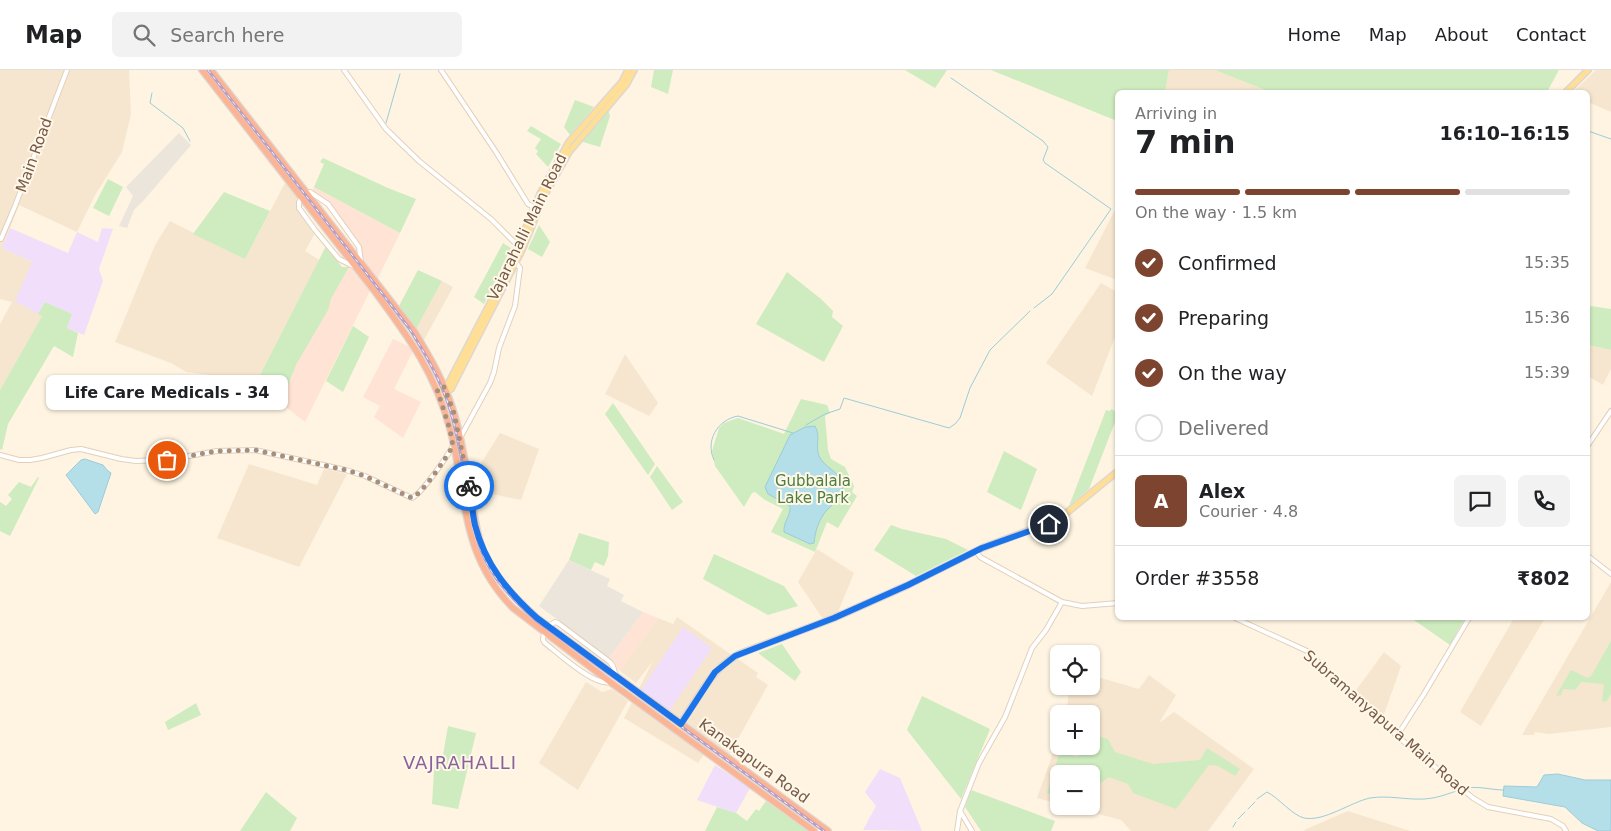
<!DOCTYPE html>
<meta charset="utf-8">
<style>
:root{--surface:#fff;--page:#f2f2f2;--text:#202124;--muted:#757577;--line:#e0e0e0;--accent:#7d4530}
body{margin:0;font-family:"DejaVu Sans",sans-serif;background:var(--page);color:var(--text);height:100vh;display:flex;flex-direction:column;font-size:19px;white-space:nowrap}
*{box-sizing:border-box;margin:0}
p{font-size:16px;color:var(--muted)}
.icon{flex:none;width:28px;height:28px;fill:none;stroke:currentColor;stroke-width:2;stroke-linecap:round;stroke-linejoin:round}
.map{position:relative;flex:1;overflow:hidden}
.panel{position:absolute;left:1115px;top:20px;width:475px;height:530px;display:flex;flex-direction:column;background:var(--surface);border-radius:8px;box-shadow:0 1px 4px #0004}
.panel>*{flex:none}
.buttons{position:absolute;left:1050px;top:575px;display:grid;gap:10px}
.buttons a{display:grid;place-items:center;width:50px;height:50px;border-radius:8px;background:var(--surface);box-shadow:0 1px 4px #0004;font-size:25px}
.pin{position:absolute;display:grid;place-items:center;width:42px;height:42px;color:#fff;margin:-21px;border:2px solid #fff;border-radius:50%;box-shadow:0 1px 5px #0007}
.courier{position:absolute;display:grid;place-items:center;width:50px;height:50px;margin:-25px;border:4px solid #1a73e8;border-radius:50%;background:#fff;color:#222;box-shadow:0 1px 6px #0007}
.bubble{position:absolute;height:35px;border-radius:8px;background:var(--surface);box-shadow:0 1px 4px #0004;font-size:16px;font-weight:800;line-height:35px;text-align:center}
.head em{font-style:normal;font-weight:800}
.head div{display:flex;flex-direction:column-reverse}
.head{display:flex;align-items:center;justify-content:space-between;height:85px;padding:0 20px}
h1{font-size:32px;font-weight:800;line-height:38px}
.bar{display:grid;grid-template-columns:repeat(4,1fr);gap:8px 5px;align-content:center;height:60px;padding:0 20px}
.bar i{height:6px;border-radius:4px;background:var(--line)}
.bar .current{background:var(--accent)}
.bar p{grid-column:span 4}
.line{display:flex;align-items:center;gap:12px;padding:0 20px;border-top:1px solid var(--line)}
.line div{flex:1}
.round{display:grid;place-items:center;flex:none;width:52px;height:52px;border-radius:8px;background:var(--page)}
ol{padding:0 20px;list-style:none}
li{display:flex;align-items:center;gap:15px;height:55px}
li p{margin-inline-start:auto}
li .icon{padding:5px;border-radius:50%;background:var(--accent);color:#fff;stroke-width:4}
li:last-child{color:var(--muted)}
li i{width:28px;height:28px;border:2px solid var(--line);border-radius:50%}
header{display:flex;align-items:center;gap:30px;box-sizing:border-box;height:70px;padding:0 25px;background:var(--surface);border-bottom:1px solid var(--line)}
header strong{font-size:24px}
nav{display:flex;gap:28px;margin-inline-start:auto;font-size:18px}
.search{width:350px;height:45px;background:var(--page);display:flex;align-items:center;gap:12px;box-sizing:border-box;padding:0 18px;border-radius:8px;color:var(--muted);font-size:19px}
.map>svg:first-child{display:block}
</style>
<header>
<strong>Map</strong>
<div class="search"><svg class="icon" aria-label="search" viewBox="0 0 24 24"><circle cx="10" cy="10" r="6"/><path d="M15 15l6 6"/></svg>Search here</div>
<nav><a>Home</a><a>Map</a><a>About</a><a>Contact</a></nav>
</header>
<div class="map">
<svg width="1611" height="761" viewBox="0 0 1611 761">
<rect width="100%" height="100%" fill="#fef4e1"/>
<path fill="#f6e6cf" d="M0,0H129L131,44L122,82L94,127L77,162L19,135L2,178L32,192L42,246L0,320V254L12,232L0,229Z
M1169,0H1215L1270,22H1165Z
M1596,0H1611V42L1588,32V22H1573Z
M285,113L297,127L296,137L315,163L305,181L319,190L257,311L186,302L171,293L115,272L155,175L170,151L245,189Z
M1117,136V210L1085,198Z
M442,211L453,217L424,270L416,259Z
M1101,213L1117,222V262L1092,326L1046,293Z
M1588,275L1611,280V299L1603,315L1588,306Z
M625,284L658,333L649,346L605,324Z
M500,363L539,379L521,430L473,420L470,411Z
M249,394L317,415L324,399L347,404L299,497L217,468Z
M817,479L854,503L838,542L823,549L798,512Z
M1611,512V657L1549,664L1535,662L1534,665H1522Z
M677,547L758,603L756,607L768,615L729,685L712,672L698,693L624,648L653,591L636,613L620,601L658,548L673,554Z
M1514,548H1545L1481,656L1460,642Z
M1384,582L1401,596L1382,650L1354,623Z
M1149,605L1176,625L1159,653L1174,642L1254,699L1208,761H1131L1121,750L1068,736H1091V704H1059V734L1037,728L1059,666V676H1091V644H1066L1069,622L1072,616H1091V608H1101L1139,619Z
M586,612L602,622L612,619L628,631L578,720L539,693Z
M1348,741L1410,761H1305L1304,760Z"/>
<path fill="#ffe3d4" d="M314,117L400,163L377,210L363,191L361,176L325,129L312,121Z
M349,197H352L370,221L305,352L281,333L296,295L327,240L331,229Z
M393,269L410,277L413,281L394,319L421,332L403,368L374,347L380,336L363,327Z
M643,542L658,548L620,601L617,599L616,594L609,588Z"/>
<path fill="#ece5dc" d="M179,63L191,75L144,130L134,140L127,158L119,156L133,126L126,117Z
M569,490L610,509L607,516L624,525L621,531L643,542L609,588L539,536Z"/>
<path fill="#f1defa" d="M10,158L68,183L77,162L98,172L102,158L113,159L99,199L103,211L84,265L67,258L72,244L45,232L38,244L15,231L32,192L2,178Z
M683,557L712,578L668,643L639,623Z
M715,695L750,718L736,743L697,730Z
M880,699L900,708L922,761L863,760L876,736L865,722Z"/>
<path fill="#ceecbf" d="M654,0H673L668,24L651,17Z
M905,0H947L935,18Z
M991,0H1169L1165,22H1118L1117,51Z
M1215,0H1559L1547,22H1270Z
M575,30L594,37L570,65L564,57Z
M608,39L610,46L600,77L580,71Z
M531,56L561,74L548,97L536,84L538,81L535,78L541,69L527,61Z
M323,88L388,118L416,129L400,163L314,117L324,94L320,92Z
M108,109L123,117L109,146L93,138Z
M224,122L270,141L245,189L193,164Z
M539,155L550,172L542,187L528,179Z
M503,173L511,178L484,234L474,227Z
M326,176L342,197H349L331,229L328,240L296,295L281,333L271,324L256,316L257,311Z
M418,200L442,211L416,259L399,236Z
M787,202L821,229L833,241L832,247L843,256L824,292L756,254Z
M45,232L72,244L67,258L78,263L73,287L54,276L8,354L2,380L0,379V320L42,246L38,244Z
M1591,236L1611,239V280L1588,275V241Z
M353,256L369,267L343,322L326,311Z
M801,329L827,335L830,343L825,346L828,380L831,389L845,397L854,416L852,422L857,426L838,458L827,452L815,482L771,462L783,439L765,430L755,422L752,423L744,437L715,396L712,381L719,358L724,353L738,348L784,364Z
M613,333L655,394L648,405L605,344Z
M1111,339L1117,342V347L1089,419L1069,436L1106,340L1110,341Z
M1004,381L1037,399L1021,440L987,422Z
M657,396L683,432L672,440L650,407Z
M38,407L39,408L10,466L0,461V432L6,436L12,429L8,425L19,412L31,417Z
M891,455L902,459L946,469L968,480L916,506L874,480Z
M579,463L609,472L608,486L604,496L595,492L591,500L569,490Z
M714,484L784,516L798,536L768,545L703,509Z
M1411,548H1465L1450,575Z
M1611,571V624L1606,632L1602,631L1604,614L1581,612L1575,620L1563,619L1561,625L1556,626L1570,601L1572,600L1587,608L1591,606Z
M782,574L801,602L795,611L758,583Z
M922,626L990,659L961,729L907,660Z
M196,633L201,645L168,660L165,652Z
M448,656L476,663L458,739L432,734L435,684L443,685Z
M1098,666L1108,669L1115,682L1153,694L1200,690L1207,678L1240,699L1235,706L1218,696L1209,695L1176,739L1133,723L1128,714L1109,707L1101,713L1091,712V704H1059V727L1047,723L1060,681L1077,687L1083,676H1091V668Z
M971,720L1055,751L1051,761H981L965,737Z
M266,722L297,748L290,761H240Z
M766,731L808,761H705L717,737L736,743L747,751L756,739L759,741Z"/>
<path fill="#b4dee8" stroke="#9acdda" d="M815,356C821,366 815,376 819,386C824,397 838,401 842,412C847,428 827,436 822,447C817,455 815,464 814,473L810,474L784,462C783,452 791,446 790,436L768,424L765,417L790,365L805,357Z
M85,389L103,395L107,400L111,403L98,442L95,444L66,405L81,390Z
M1558,704L1585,710H1611V761H1598L1582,753L1565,737L1503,726L1504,716L1537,717L1544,705Z"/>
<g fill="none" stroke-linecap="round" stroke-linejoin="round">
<path stroke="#9acdda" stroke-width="1" d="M951,8L1043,71L1048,77L1043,90L1045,93L1111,139L1052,224L1034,238
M152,23L150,33L183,58L190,71
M386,53L400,4
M1588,61L1611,69
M806,355L825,344L840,339L844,328L949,358L955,354L960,348L970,318L990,280L1030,241
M714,390C705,371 717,350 738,346L793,363
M1257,729L1267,722C1279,728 1292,745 1304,748C1324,752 1351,732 1370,728C1388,725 1406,730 1424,729C1442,728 1452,721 1468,718C1479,716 1492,720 1503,720
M1248,739L1255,732
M1238,749L1245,742
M1233,757L1236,752"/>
<defs>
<path id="minor" d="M344,0L386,59L419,91L491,149L519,177
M441,0L496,82L528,134L536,138
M308,123L310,122L328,134L359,177L361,192
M302,127L299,132V138L315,160L339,189L353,196
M1,169L15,136L67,0
M460,368L490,313L494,302L499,278L515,236L520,198L515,191
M1588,375L1611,341
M0,385L19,390H30L42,388L71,380L81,379L121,389L136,391L167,390L217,381L255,380L346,400L365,406L412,428C422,423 446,388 453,376
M978,484L980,487L1062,532L1082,536L1118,533
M1588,486L1611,504
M1235,548L1307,581L1397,666L1473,728L1488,737L1551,749L1563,756L1566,761
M548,556L555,552L558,553L610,592L613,596L616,606
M544,562L543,570L545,573C558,583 595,617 610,612
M1397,666L1424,624L1469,548
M960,741L972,761
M957,761L960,741L979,693L1005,647L1032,578L1046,560L1062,532"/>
<path id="major" d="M1566,22L1588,0
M437,319L447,316L513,189L540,124L569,72L622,12L628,0
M440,326L451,319L522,180L544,126L569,82L626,15L634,0
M676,660C696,634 709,599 739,584L834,548L908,515L982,478L1059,449L1118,401"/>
<path id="highway" d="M202,0L376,223C410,269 435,303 450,359C468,426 459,483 513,538L610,612L814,761
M211,0L414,261C430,287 445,313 454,343C462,369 466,398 471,425C474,443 476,463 483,480C495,508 516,529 537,548L828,761"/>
</defs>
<use href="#minor" stroke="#e2d0bc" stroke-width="6"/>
<use href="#major" stroke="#ded7d3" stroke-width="8"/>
<use href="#highway" stroke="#ded7d3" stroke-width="8"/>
<use href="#minor" stroke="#fff" stroke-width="4"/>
<use href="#major" stroke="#ffde96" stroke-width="5"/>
<use href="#highway" stroke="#fcb594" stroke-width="5.5"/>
<defs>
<path id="rail" d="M208,0L409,258C428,288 446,319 454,354C459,375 463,396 467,417C471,439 473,460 481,480C492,509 514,531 537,551L824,761"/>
</defs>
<use href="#rail" stroke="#b79fc7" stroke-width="3"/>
<use href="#rail" stroke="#fff7e8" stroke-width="1" stroke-dasharray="4" stroke-linecap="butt"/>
</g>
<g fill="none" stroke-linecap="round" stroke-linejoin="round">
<path stroke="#a6907c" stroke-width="5" stroke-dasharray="0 9" d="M167,390L217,381L255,380L346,400L365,406L412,428C423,423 446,388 453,376L450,360L437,319L444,317L454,343L469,416"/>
<path stroke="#1a73e8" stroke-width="6" d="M469,416C472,429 472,442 475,455C485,494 508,522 537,548L681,654L715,602L735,586L834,548L908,515L982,478L1049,454"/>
</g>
<g text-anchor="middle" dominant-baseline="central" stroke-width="4" stroke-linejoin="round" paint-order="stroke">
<g font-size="15" fill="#765a46" stroke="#fff7e8">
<text transform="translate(34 85) rotate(-70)">Main Road</text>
<text transform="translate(527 157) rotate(-64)">Vajarahalli Main Road</text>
<text transform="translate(1386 653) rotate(41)">Subramanyapura Main Road</text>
<text transform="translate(754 691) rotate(36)">Kanakapura Road</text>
</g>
<g font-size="15" fill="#4c7d3e" stroke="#fff7e8">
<text x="813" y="411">Gubbalala<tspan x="813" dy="17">Lake Park</tspan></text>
</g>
<g font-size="18" letter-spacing="1" fill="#8a619a" stroke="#fff7e8">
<text x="460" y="692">VAJRAHALLI</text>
</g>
</g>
</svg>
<div class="buttons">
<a><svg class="icon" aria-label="locate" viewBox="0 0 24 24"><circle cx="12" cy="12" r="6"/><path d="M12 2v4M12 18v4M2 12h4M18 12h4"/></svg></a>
<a>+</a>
<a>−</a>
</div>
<div class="pin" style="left:167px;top:390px;background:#ea580c"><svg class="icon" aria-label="bag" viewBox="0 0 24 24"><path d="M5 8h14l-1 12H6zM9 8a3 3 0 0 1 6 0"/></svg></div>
<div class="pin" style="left:1049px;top:454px;background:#1f2937"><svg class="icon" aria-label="home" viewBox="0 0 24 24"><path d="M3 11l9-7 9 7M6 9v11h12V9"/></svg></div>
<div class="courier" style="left:469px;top:416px"><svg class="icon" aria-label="bike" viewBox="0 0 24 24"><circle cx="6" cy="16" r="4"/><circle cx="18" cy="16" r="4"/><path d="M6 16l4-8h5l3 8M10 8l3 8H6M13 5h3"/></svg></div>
<div class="bubble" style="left:46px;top:305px;width:242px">Life Care Medicals - 34</div>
<section class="panel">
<div class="head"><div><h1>7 min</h1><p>Arriving in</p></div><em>16:10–16:15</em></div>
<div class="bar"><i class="current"></i><i class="current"></i><i class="current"></i><i></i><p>On the way · 1.5 km</p></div>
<ol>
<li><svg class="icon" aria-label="check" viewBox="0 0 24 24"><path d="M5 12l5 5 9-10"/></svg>Confirmed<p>15:35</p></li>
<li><svg class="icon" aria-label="check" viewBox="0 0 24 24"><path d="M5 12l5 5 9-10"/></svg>Preparing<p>15:36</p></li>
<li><svg class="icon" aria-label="check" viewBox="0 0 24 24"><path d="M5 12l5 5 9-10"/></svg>On the way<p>15:39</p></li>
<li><i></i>Delivered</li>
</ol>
<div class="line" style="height:90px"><b class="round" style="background:var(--accent);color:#fff">A</b><div><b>Alex</b><p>Courier · 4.8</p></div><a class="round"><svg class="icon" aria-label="chat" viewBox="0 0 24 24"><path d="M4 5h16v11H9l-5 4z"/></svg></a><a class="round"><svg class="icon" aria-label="phone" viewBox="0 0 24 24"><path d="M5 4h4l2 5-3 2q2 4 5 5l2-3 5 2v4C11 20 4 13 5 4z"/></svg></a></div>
<div class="line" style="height:65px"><div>Order #3558</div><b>₹802</b></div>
</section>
</div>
